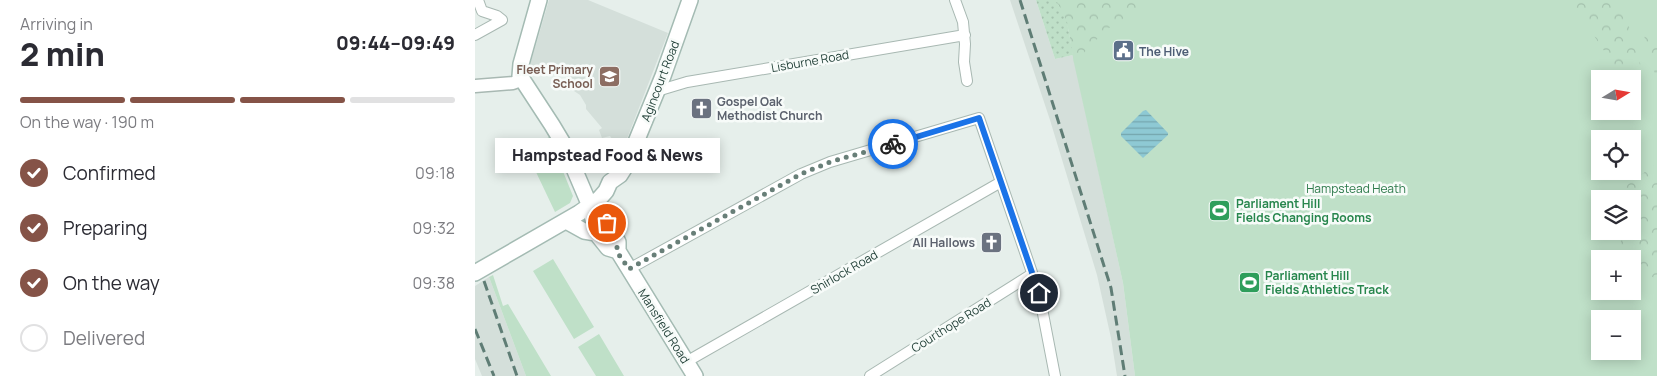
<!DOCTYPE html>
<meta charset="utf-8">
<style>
:root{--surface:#fff;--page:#f2f2f3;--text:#2b2b33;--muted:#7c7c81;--line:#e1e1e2;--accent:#855347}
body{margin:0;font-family:Manrope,sans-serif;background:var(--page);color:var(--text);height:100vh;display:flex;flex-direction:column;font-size:19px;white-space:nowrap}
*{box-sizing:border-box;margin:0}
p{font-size:16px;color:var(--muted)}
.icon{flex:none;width:28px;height:28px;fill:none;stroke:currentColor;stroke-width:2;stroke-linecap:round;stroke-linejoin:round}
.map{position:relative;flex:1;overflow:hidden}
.details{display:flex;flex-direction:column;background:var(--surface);width:475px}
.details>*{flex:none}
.needle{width:32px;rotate:79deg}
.fabs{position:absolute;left:1116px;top:70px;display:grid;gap:10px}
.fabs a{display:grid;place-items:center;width:50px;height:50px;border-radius:0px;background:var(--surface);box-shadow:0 2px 12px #0003;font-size:25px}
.pin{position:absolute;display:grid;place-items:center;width:42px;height:42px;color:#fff;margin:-21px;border:2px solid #fff;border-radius:50%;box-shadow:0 1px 5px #0007}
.courier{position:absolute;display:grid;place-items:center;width:50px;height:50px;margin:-25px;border:4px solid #1a73e8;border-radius:50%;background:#fff;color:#222;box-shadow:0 1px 6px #0007}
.bubble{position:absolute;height:35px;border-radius:0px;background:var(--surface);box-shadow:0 2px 12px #0003;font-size:16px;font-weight:800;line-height:35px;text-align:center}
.head em{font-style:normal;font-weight:800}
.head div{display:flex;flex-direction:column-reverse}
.head{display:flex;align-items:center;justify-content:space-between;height:85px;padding:0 20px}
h1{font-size:32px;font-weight:800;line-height:38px}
.bar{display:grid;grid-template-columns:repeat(4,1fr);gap:8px 5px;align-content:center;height:60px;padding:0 20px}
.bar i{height:6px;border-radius:4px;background:var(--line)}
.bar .current{background:var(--accent)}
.bar p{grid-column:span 4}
ol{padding:0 20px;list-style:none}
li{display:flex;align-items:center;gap:15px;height:55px}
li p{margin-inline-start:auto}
li .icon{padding:5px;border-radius:50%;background:var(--accent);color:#fff;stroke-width:4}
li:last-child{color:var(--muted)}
li i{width:28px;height:28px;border:2px solid var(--line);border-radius:50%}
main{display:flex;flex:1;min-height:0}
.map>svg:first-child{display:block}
</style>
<main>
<section class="details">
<div class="head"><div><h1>2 min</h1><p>Arriving in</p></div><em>09:44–09:49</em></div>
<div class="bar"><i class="current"></i><i class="current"></i><i class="current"></i><i></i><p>On the way · 190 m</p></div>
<ol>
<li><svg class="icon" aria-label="check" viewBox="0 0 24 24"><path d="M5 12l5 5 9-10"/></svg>Confirmed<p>09:18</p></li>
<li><svg class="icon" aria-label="check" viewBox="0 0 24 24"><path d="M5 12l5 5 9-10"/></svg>Preparing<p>09:32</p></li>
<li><svg class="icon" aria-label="check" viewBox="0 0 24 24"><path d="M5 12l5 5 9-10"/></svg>On the way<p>09:38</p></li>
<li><i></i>Delivered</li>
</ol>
</section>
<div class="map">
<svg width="1182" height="376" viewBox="0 0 1182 376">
<defs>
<pattern id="forest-crowns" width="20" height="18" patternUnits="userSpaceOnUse" patternTransform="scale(1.25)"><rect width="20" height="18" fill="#bfe0c8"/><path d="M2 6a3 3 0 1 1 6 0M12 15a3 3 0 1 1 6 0" fill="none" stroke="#a4c1ad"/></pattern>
<pattern id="garden-dots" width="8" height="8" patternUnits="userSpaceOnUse" patternTransform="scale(1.25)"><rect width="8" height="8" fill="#bfe0c8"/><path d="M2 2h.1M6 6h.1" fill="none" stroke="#a4c1ad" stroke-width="1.8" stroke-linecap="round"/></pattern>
<pattern id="water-rules" width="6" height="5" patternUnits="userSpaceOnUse" patternTransform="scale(1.25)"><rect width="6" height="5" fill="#8ec9d4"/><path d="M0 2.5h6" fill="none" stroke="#74a5ad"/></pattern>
</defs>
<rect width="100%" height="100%" fill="#e6efeb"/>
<path fill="#d4dfda" d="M74,0H113L193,33L148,149L141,145L135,136L127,138L124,130L127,128L111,109V105L105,95L99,91L91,74L87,73L83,66L69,68L55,74V65Z
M535,0H561L580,59L598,55L648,283L660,376H642L636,338L622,275L575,120Z
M14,277L51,376H7L0,359V286Z"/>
<path fill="#bfe0c8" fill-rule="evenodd" d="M581,0H1182V376H660L648,283L599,63L594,30ZM1125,79H1158V111H1125ZM1125,139H1158V171H1125ZM1125,199H1158V231H1125ZM1125,259H1158V291H1125ZM1125,319H1158V351H1125Z
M74,137L98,196L95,203L80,212L51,151Z
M78,259L119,327L99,339L58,271Z
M18,275L28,306L33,304L76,376H51L14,277Z
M124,334L149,376H121L103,347Z"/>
<path fill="url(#forest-crowns)" d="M581,0H670L650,18L631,30L599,63L592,22Z
M1095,0H1143L1152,15L1156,38L1169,74L1161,81H1158V79H1148Z
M1168,32L1182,36V81Z
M1182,163V280L1176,276L1158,271V259H1147L1144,245L1151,231H1158V199H1151V186Z"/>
<path fill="url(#garden-dots)" d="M561,0H581L592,22L598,55L580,59Z"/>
<path fill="url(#water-rules)" d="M671,110L693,133V135L668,158L646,136V133L668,111Z"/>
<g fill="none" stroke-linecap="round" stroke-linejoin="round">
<defs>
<path id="minor" d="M480,0L488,22L490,44L489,62L492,81
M0,35L27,20L22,16L7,11L3,0
M182,91L212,82L490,35
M154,269L326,174L355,162L504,118L564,293L580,376
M211,362L526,182
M395,376L557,274"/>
<path id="tertiary" d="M0,86L38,83L46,80"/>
<path id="secondary" d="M64,0L46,64L45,76L77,125L89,145L115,206L121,233L133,248L143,251
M115,206L126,213L143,242V251L220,376
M91,221L109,231L121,233
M0,273L104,213L124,199L131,191L135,182L145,175L152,164L188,76L215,0"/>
</defs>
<use href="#minor" stroke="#a8b8b2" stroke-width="12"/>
<use href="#tertiary" stroke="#a8b8b2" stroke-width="15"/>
<use href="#secondary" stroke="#a4bbb3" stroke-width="18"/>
<use href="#minor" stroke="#fff" stroke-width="10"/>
<use href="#tertiary" stroke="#fff" stroke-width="12"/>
<use href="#secondary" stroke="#fff" stroke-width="15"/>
<path stroke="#5f7d75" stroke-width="3" stroke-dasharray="10 5" stroke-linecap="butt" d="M545,0L636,288L650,376
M9,281L42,376
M0,329L19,376"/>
</g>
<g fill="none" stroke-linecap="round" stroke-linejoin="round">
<path stroke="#687f78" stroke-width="5" stroke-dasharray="0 9" d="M132,223L142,242V252L154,269L326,174L355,162L418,144"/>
<path stroke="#1a73e8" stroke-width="6" d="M418,144L504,118L564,293"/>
</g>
<defs>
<symbol id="civic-square" viewBox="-11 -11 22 22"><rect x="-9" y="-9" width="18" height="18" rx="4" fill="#5c6f8a" stroke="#f7fbf9"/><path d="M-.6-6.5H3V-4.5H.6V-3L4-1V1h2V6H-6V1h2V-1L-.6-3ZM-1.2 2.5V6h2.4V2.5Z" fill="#fff"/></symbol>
<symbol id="school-square" viewBox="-11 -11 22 22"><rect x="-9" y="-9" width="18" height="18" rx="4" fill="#8d6e63" stroke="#f7fbf9"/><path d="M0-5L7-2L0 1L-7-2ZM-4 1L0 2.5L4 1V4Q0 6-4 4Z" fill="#fff"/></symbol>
<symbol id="church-square" viewBox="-11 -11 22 22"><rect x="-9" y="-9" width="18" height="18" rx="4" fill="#6b7280" stroke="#f7fbf9"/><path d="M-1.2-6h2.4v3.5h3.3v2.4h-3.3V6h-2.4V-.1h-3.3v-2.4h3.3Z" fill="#fff"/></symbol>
<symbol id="stadium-square" viewBox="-11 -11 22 22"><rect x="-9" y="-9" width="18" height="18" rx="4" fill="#2e9e5b" stroke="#f7fbf9"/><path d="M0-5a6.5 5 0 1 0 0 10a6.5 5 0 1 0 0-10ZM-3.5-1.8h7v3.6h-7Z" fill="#fff"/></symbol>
</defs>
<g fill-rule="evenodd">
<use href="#civic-square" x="636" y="38" width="25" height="25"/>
<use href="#school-square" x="122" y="64" width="25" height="25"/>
<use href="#church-square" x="214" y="96" width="25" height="25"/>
<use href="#stadium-square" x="732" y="198" width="25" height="25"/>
<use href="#church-square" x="504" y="230" width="25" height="25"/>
<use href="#stadium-square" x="762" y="270" width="25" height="25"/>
</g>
<g text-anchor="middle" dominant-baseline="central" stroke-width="5" stroke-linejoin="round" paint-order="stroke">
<g font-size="12" font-weight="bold" fill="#4e5e75" stroke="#f7fbf9" text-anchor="start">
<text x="664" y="51">The Hive</text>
</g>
<g font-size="12" fill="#24423a" stroke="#f7fbf9">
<text transform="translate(335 61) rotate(-10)">Lisburne Road</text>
<text transform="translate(185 81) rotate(-69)">Agincourt Road</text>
<text transform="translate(369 272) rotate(-30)">Shirlock Road</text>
<text transform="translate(476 325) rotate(-32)">Courthope Road</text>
<text transform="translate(189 326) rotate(58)">Mansfield Road</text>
</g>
<g font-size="12" font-weight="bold" fill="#785e54" stroke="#f7fbf9" text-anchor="end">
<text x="118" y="69">Fleet Primary<tspan x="118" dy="14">School</tspan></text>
</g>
<g font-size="12" font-weight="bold" fill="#5b616d" stroke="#f7fbf9" text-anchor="start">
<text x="242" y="101">Gospel Oak<tspan x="242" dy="14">Methodist Church</tspan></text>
<text x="500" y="242" text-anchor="end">All Hallows</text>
</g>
<g font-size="12" fill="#2d7a4b" stroke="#f7fbf9">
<text x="881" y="188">Hampstead Heath</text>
</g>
<g font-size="12" font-weight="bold" fill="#27864d" stroke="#f7fbf9" text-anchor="start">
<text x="761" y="203">Parliament Hill<tspan x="761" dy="14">Fields Changing Rooms</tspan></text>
<text x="790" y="275">Parliament Hill<tspan x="790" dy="14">Fields Athletics Track</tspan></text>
</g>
</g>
</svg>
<div class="fabs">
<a><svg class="needle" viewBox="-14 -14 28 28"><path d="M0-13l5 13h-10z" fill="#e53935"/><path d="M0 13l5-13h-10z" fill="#7c7c81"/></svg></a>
<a><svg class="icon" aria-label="locate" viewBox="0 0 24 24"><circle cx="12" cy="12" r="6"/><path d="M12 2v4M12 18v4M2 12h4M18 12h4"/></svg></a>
<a><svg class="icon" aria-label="layers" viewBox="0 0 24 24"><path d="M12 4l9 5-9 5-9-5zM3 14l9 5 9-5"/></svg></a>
<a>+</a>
<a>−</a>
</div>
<div class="pin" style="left:132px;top:223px;background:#ea580c"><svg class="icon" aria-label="bag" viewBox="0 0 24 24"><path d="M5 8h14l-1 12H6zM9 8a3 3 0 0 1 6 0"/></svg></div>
<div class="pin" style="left:564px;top:293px;background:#1f2937"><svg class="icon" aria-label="home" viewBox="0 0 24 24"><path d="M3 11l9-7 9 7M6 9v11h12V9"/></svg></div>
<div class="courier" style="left:418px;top:144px"><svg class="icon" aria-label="bike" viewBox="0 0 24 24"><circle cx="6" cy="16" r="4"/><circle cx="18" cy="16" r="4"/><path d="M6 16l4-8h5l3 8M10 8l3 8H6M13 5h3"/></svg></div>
<div class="bubble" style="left:20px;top:138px;width:225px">Hampstead Food &amp; News</div>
</div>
</main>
